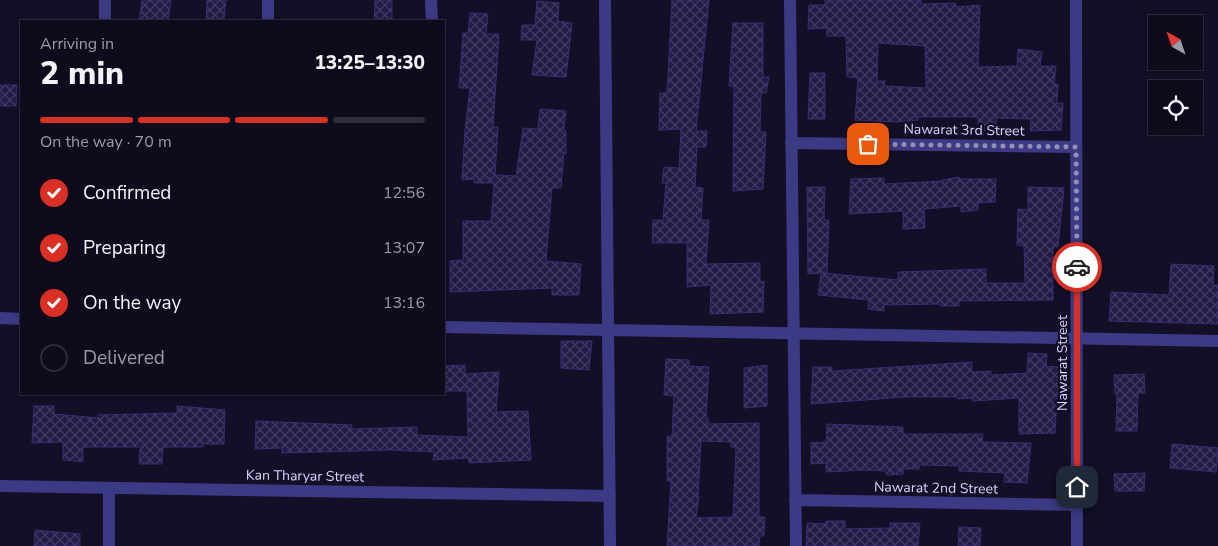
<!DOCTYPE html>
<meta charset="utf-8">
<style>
:root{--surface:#0e0b1c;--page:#171425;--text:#f1f3f6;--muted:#9b9ba3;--line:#2e2b3b;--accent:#d93025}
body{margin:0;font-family:"Nunito Sans",sans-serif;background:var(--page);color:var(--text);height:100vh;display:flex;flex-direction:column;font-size:19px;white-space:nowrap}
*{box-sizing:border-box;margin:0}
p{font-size:16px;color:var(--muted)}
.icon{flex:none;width:28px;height:28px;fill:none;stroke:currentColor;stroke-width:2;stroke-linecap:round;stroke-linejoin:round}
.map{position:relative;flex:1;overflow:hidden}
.sheet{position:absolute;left:20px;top:20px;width:425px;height:375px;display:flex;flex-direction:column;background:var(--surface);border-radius:0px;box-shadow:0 2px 8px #0003,0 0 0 1px var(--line)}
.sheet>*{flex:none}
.needle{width:32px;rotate:320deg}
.buttons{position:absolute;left:1148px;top:15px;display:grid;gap:10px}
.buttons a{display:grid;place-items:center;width:55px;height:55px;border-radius:0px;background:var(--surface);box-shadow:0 2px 8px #0003,0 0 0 1px var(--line);font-size:25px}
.pin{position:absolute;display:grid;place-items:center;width:42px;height:42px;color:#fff;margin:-21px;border-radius:10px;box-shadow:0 2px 8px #0006}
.courier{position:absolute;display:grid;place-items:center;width:50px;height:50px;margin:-25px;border:4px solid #d93025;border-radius:50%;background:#fff;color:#222;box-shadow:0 1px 6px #0007}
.summary em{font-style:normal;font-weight:800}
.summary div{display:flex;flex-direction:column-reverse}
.summary{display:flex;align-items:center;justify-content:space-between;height:85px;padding:0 20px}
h1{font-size:32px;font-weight:800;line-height:38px}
.bar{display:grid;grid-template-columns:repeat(4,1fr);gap:8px 5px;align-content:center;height:60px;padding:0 20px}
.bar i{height:6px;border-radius:4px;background:var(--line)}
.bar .current{background:var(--accent)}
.bar p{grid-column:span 4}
ol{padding:0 20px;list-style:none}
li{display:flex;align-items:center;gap:15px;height:55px}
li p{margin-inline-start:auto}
li .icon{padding:5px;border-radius:50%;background:var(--accent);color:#fff;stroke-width:4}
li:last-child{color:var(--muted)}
li i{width:28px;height:28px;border:2px solid var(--line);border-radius:50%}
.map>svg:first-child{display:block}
</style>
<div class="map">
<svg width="1218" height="546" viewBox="0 0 1218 546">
<defs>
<pattern id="building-cross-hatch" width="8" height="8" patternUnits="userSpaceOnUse" patternTransform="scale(1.25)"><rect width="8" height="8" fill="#241b47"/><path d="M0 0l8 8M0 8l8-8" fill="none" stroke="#433b63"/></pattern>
</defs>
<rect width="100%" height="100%" fill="#130f26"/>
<path fill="url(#building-cross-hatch)" stroke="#3b2d73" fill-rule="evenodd" d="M142,0H171L168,21H139Z
M207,0H226L224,21H206Z
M375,0H392V21H374Z
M672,0H709L696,131H707L706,147H697L695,187L703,188L701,220H709L706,264L760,263V282L764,281L763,312L710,314L711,285L687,287V243H652L653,220H663L666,183H662L664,167L679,168L681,129L659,130L660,93H667Z
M825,0H921V4L955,3L957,7L980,5L978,67L1017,66L1018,49L1042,52L1040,66H1056L1054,84H1058L1057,103H1063L1061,130L1030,131L1031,119L996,118V130L978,131V117H918V120L897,122L855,120L858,78L847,77L846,36H827L826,28L808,29L809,5H825ZM878,43L925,46L926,88L884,86L885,81H877Z
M537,1L559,3L558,21L572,23L566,77L532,75L537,40H521L522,25H535Z
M470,13L488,14L486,34H499L493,127H498L495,175L516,176L523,128L538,129L540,109L566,111L564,130L566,131V154L564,153L561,188H552L546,261L581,264L579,295H552V288L450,292V261L463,260V221H491L494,183H474V179L462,180L465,130L470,88H459L463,33H468Z
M733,23H763V77H769L766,93H761L760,132H766L763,189L733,191L734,86H729Z
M810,73H825V119H808Z
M0,85H17L16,106H0Z
M959,177V179H996L995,202L978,203V210L961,212V206L924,209L925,228L903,229V211L849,214L851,179L884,178V184L943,181L942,180Z
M807,187H825L824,220H829L827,273H822L898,280V272L986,269V283H1025L1024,246L1017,245L1018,209L1028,210V187L1064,188L1058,247H1053V300L959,301V306H940V304L884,305V311L868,309L869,300L818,295L821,273L808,274Z
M1171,264L1214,266L1213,285H1218V324L1109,321L1111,292L1169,295Z
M561,341H592L589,370L561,368Z
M1028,353L1047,354L1046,367L1062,366L1061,396H1057L1055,433L1019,434V398L973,401L972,398L958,399V397H905L811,404L813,367H832V371L972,362V372L991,371V375L1027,373Z
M666,359L689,360V366L709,367L706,418H708V424L759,423V517H765L764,536H760L759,546H667L671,481H667V436H672L674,396L664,395ZM701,441L731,442V447H736L733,517L696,518L699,496H698Z
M465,365V374L499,372L496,412L528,411L531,460L469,463L468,458L433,460L434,452L390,450L282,453V448L255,449L256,421L352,425V429L417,427V435L468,437L467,391H444V366Z
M767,365V406L744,408V368Z
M1144,374L1145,393H1138L1137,431H1116L1117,394H1115L1114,375Z
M34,406H54V414L98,418V415L177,413V406L225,410L224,444H203V447H163L162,464H139L140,447H83V462L63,460V442L32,443Z
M827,424L903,427V434H983L982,442L1031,443L1027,483L1004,482L1005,473L959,471V466L919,465V469H903V474L887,475L885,471L865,470L826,472V463L811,464V443L826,442Z
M1172,444L1218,448L1216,472L1170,468Z
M1145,473L1144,491H1115L1114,474Z
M826,521H845V529L890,528V523H920L918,546H806L807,523L825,524Z
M959,527L981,528L980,546H958Z
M35,530L80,534V546H34Z"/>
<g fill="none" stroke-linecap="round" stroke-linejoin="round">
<path stroke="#3d3a85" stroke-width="12" d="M105,0V21
M268,0V21
M431,0L432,21
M605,0L610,546
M790,0L796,546
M1076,0L1077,546
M791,143L1076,147
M0,318L21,319
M444,327L1218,341
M0,486L610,496
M109,488V546
M795,500L1077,505"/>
</g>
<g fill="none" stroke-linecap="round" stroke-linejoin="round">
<path stroke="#948fb3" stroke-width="5" stroke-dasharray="0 9" d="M868,144L1076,147L1077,267"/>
<path stroke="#d93025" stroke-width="6" d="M1077,267V487"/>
</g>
<g text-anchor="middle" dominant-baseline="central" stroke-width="4.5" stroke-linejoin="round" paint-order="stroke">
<g font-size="14" fill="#d9d4ff" stroke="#130f26">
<text transform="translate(964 130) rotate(1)">Nawarat 3rd Street</text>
<text transform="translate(1062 363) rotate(-90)">Nawarat Street</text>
<text transform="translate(305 476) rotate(1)">Kan Tharyar Street</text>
<text transform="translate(936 488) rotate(1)">Nawarat 2nd Street</text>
</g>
</g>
</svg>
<div class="buttons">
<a><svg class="needle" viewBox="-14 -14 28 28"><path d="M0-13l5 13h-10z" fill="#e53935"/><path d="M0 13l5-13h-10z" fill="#9b9ba3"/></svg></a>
<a><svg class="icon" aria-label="locate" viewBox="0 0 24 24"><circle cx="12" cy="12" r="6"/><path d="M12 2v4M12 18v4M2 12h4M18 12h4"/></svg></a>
</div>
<div class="pin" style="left:868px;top:144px;background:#ea580c"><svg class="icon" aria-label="bag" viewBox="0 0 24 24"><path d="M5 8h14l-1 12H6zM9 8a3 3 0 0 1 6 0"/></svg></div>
<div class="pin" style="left:1077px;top:487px;background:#1f2937"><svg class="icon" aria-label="home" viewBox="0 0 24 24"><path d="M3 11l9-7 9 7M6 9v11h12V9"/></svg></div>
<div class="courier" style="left:1077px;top:267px"><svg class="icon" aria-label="car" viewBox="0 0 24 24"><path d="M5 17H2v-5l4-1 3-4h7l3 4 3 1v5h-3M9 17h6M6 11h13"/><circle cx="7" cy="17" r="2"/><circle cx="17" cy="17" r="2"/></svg></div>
<section class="sheet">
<div class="summary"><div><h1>2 min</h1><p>Arriving in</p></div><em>13:25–13:30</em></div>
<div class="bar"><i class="current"></i><i class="current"></i><i class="current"></i><i></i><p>On the way · 70 m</p></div>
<ol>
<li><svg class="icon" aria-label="check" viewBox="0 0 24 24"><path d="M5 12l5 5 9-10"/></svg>Confirmed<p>12:56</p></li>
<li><svg class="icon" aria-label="check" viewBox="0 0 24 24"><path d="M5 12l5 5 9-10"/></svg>Preparing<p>13:07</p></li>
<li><svg class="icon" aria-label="check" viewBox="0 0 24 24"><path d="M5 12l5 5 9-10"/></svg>On the way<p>13:16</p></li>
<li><i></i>Delivered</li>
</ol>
</section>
</div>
